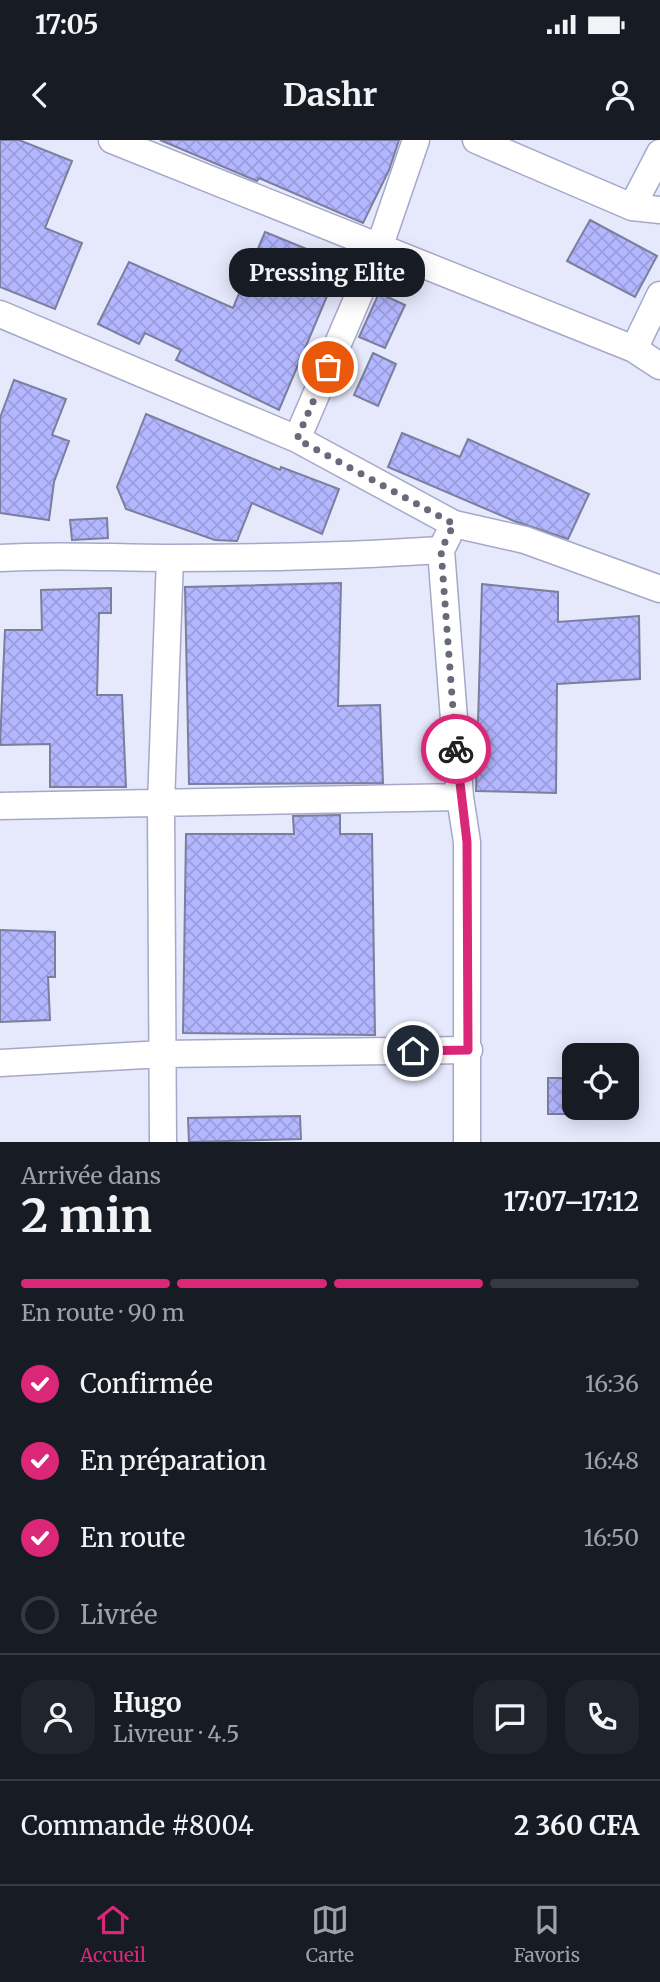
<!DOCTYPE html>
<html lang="fr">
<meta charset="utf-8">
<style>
:root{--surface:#171b24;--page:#20242c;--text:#f1f3f6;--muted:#9ea1a6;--line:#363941;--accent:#db2777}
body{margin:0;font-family:Merriweather,serif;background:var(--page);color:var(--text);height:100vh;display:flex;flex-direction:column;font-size:26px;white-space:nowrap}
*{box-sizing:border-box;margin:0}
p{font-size:23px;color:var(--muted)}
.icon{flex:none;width:38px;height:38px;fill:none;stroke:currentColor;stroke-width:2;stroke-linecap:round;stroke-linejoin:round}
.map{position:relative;height:1002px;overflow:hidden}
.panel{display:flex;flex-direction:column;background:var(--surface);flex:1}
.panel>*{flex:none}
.controls{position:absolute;left:562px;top:903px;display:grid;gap:14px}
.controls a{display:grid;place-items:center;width:77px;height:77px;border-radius:14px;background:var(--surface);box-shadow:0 4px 18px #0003;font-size:35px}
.pin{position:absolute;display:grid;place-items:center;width:60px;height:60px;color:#fff;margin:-30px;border:4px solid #fff;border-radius:50%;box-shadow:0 2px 7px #0007}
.courier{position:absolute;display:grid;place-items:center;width:70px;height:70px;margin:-35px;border:5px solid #db2777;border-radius:50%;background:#fff;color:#222;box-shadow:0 2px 9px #0007}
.bubble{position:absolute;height:49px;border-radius:21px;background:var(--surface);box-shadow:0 4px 18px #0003;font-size:23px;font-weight:700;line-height:49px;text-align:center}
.head em{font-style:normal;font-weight:700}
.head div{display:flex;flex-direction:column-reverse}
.head{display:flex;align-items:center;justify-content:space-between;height:119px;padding:0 21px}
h1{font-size:46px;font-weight:700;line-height:52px}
.bar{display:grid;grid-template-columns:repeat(4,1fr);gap:10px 7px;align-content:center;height:84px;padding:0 21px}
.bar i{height:9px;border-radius:5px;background:var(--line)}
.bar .current{background:var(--accent)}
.bar p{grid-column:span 4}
.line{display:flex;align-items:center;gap:18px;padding:0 21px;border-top:2px solid var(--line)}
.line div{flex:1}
.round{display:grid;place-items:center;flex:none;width:74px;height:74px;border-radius:21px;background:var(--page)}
ol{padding:0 21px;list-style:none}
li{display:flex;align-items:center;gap:21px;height:77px}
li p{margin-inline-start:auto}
li .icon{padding:7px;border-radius:50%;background:var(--accent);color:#fff;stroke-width:4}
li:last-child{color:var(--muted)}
li i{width:38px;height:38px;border:4px solid var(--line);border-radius:50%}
.status{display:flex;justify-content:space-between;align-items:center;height:49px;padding:0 35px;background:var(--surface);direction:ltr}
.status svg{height:19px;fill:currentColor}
header{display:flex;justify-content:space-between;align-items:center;height:91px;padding:0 21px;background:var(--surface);font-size:32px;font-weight:700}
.tabs{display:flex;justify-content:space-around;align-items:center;height:98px;border-top:2px solid var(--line);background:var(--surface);font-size:19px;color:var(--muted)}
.tabs a{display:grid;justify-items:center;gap:4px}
.tabs .current{color:var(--accent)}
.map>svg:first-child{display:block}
</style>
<div class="status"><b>17:05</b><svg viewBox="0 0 49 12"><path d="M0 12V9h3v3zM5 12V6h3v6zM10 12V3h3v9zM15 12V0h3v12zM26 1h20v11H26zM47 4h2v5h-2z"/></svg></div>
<header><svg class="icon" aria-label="back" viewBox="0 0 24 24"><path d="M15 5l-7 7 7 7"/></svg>Dashr<svg class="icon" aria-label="person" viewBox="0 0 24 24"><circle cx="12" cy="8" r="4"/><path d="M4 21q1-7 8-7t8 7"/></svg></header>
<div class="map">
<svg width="660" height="1002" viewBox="0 0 660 1002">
<defs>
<pattern id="building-cross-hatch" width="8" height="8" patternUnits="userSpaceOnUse" patternTransform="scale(1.75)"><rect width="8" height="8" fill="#b3b7ff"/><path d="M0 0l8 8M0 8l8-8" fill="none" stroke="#9a9ddb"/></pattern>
</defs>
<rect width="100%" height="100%" fill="#e6e8fc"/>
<path fill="url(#building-cross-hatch)" stroke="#7b7e9c" stroke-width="2" d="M0,0H19L72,21L45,88L82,103L55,169L0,147Z
M160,0H399L389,30L363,83L259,38L257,41Z
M590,80L657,116L635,157L567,121Z
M265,92L341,123L279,270L176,220L181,210L145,193L139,204L98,184L129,122L233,168Z
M379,153L405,165L385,208L359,197Z
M373,213L396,224L378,266L354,255Z
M14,240L66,259L52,295L69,301L54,342L49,380L0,373V278Z
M146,274L280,330L281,327L339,349L322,394L252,363L237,401L215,400L126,369L117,347Z
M402,293L460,317L468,299L589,354L568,399L514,381L388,327Z
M107,378L108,398L72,400L70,380Z
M341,443L338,566L380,565L383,643L189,644L185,447Z
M482,444L558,452V482L639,476L640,539L557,544L556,653L476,651Z
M111,448V473H99L97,555H122L126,647H50V604L0,605L5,490H42L41,450Z
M340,675V694H372L375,895L183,893L186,694H294L293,676Z
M0,790L55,792V837H48L50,880L0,882Z
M548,938H574V974H548Z
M300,976L301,999L189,1002L188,978Z"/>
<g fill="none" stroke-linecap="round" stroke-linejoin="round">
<defs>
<path id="minor" d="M112,0L634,209L660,226
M476,0L632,67L660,70
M632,67L660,13
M0,174L297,299L454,384L525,400L660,449
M634,209L660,155
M297,299L379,108L416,0
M441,410L460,657L467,702V1002
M0,418C57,414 113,418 170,418C260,418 351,416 441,410L448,396
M0,666L460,657
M0,923L163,914L469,910
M163,1002L161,664L170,418"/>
</defs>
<use href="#minor" stroke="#a6a8c8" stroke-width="29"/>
<use href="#minor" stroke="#fff" stroke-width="26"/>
</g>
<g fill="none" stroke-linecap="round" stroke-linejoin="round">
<path stroke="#686979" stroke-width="7" stroke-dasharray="0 12.6" d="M328,227L297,299L454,384L441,410L456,609"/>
<path stroke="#db2777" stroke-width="9" d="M413,911L468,910L467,702L456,609"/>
</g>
</svg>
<div class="controls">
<a><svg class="icon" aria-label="locate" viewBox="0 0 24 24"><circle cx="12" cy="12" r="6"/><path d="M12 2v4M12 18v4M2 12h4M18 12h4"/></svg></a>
</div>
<div class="pin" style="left:328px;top:227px;background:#ea580c"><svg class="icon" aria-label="bag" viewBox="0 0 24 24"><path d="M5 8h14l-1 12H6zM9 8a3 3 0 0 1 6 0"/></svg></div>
<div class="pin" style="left:413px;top:911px;background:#1f2937"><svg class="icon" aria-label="home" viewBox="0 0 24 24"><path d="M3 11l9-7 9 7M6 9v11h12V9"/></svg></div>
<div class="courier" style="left:456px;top:609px"><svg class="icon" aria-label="bike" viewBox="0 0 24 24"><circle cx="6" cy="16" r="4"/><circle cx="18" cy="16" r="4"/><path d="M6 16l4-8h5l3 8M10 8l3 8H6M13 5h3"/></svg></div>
<div class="bubble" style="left:229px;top:108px;width:196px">Pressing Elite</div>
</div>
<section class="panel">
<div class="head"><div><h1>2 min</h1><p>Arrivée dans</p></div><em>17:07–17:12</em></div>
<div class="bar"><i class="current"></i><i class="current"></i><i class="current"></i><i></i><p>En route · 90 m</p></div>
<ol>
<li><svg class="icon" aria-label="check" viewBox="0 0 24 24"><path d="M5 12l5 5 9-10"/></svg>Confirmée<p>16:36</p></li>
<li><svg class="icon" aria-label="check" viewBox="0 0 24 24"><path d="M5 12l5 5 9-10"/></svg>En préparation<p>16:48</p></li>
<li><svg class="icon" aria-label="check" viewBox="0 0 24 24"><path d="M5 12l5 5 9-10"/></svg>En route<p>16:50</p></li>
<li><i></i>Livrée</li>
</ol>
<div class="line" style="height:126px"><a class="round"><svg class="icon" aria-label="person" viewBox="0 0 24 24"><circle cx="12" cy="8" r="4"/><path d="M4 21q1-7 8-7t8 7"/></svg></a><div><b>Hugo</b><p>Livreur · 4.5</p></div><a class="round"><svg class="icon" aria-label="chat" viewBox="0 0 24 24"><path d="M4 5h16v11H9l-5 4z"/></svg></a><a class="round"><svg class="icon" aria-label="phone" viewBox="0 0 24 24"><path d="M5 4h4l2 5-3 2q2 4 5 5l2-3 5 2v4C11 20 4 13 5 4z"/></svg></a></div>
<div class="line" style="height:91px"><div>Commande #8004</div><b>2 360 CFA</b></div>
</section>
<nav class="tabs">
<a class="current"><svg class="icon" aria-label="home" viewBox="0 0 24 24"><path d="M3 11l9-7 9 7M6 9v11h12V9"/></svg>Accueil</a>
<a><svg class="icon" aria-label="map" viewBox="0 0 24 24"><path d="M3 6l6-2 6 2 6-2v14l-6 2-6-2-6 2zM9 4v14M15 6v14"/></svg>Carte</a>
<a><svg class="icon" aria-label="saved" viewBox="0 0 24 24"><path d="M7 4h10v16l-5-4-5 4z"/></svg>Favoris</a>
</nav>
